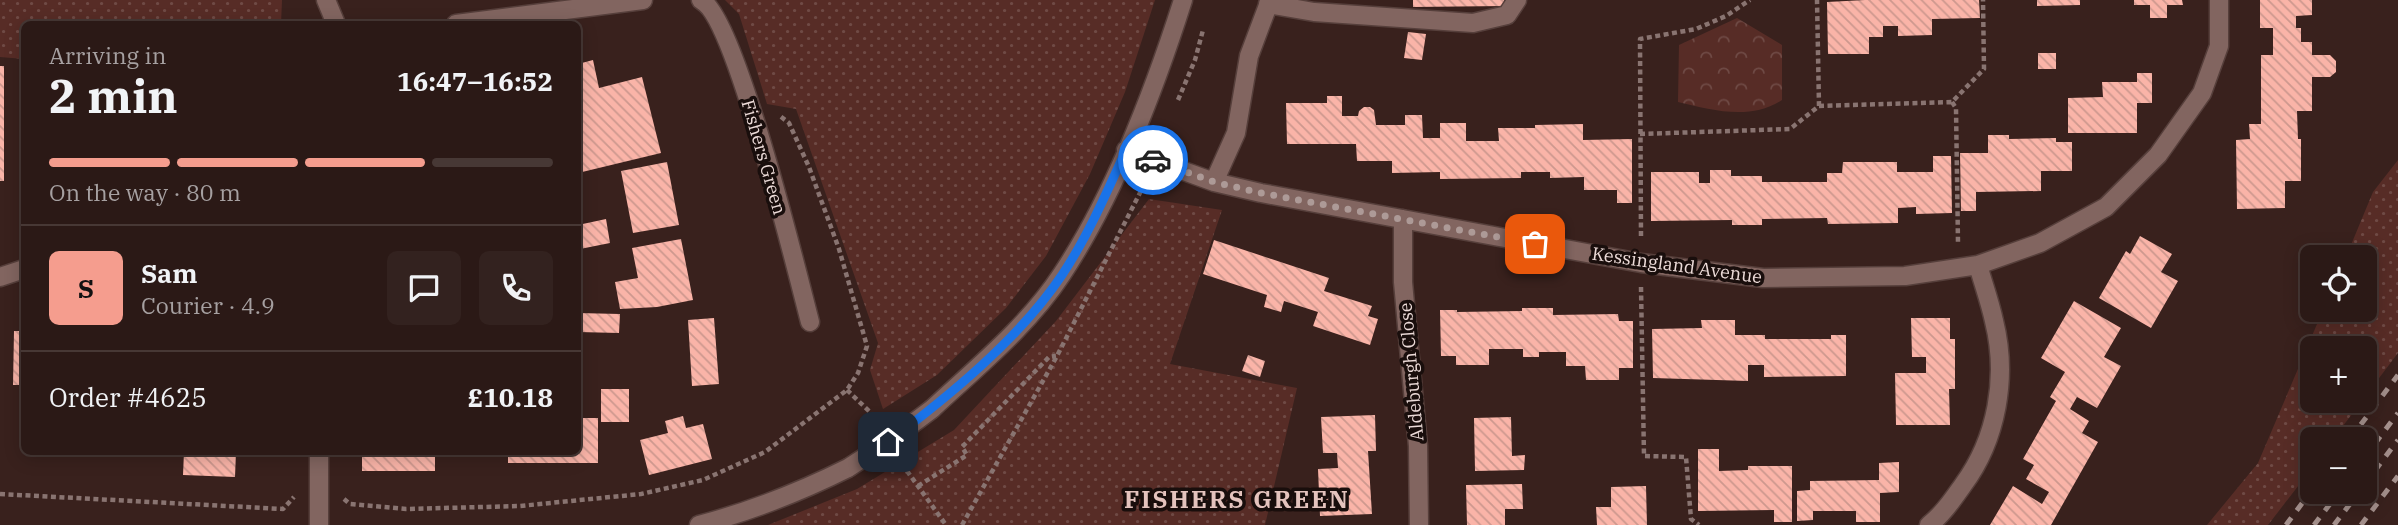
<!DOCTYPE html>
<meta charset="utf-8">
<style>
:root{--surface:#2b1916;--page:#33221f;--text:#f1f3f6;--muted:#a6a0a1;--line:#473835;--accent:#f59d8e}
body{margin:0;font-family:"IBM Plex Serif",serif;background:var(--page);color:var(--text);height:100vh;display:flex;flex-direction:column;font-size:26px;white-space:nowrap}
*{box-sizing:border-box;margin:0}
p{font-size:23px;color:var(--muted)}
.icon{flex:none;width:38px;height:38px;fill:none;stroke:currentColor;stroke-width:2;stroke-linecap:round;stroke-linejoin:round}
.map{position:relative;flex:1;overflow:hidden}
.sheet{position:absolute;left:21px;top:21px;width:560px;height:434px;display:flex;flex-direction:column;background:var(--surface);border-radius:10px;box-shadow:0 4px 18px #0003,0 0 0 2px var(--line)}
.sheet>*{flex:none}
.tools{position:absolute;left:2300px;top:245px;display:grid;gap:14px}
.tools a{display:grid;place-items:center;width:77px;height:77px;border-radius:10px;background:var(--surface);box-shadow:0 4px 18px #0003,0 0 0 2px var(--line);font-size:35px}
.pin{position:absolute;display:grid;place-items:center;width:60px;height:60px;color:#fff;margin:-30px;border-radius:14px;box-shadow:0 4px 10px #0006}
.courier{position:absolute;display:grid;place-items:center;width:70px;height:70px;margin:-35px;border:5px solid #1a73e8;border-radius:50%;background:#fff;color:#222;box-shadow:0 2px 9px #0007}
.head em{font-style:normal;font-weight:800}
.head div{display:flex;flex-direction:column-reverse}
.head{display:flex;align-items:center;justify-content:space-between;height:119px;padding:0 28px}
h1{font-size:46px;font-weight:800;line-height:52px}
.bar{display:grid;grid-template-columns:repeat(4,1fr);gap:10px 7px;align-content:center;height:84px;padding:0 28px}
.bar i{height:9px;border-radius:5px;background:var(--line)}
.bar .on{background:var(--accent)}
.bar p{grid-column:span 4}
.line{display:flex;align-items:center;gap:18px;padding:0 28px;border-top:2px solid var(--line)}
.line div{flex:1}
.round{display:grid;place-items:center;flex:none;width:74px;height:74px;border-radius:10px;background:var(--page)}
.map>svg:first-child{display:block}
</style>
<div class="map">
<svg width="2398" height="525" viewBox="0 0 2398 525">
<defs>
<pattern id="grass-dots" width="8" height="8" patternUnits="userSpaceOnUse" patternTransform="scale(1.75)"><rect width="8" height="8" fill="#572c26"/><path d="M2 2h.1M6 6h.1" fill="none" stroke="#6f4a45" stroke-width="1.8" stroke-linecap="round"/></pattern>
<pattern id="park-crowns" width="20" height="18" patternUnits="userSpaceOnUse" patternTransform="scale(1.75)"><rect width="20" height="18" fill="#572c26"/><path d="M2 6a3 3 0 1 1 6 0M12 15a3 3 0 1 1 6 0" fill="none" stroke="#6f4a45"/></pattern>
<pattern id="building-back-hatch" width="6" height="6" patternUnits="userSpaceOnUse" patternTransform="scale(1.75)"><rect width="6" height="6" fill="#fab4a8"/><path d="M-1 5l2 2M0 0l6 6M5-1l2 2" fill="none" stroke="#cd988e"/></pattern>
</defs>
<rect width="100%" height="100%" fill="#39211d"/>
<path fill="url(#grass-dots)" d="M0,0H282L281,24H24V59L0,57Z
M725,0H1155L1125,92L1090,174L1046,256L1006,308L937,375L883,409L870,370L878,343L796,109L767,104L739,14Z
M2398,160V353L2364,398V348H2312V401H2362L2333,439H2312V468L2268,525H2207L2258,463L2323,310H2364V257H2346L2373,192Z
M1149,199L1222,210L1170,364L1297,388L1265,525H768L857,489L954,430L1056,321Z"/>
<path fill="url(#park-crowns)" d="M1737,18L1782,45V100C1750,121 1712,110 1678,102L1679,45Z"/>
<path fill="url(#building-back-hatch)" d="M1413,0H1504L1505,6L1413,7Z
M1865,0H1979L1980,18L1932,19V35L1898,36V26H1883V37H1869V54H1828L1827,2Z
M2037,0H2080V5L2037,6Z
M2134,0H2182L2183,5H2167V18H2150V5H2134Z
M2260,0H2312V15L2296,16V28H2301V42H2312V55H2330L2336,61V72L2330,77H2312V111H2297L2298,139H2301V181H2285V208L2237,209L2236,140L2250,139L2249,124H2261V55H2273V28H2260Z
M1408,32L1426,34L1422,60L1404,58Z
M2038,53H2056V69H2038Z
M593,60L599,88L642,77L661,153L578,173V64Z
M0,66H4V181H0Z
M2137,73H2152V103H2137V133H2068V98L2103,97L2102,82H2137Z
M1327,96H1342V116H1358L1359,111L1364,107H1370L1374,110L1376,125H1405V115H1422L1423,138H1440V123H1466V141H1499L1498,128H1535V125L1583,124V140L1632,139V203H1617V190H1584V177L1550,178V172H1521V178L1440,179V172L1392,173V161H1357L1356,144H1287L1286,103H1327Z
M1988,135H2009V139L2056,138V142H2072V171H2041V191L1976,192V211H1961L1960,153H1988Z
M1933,156H1951L1952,213L1916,214V207L1898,208V223L1828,224L1827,218L1762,219V225H1732V220L1651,221V172H1699V183H1710V170H1731V176H1762V182H1827V173H1842L1843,162H1897V172H1933Z
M667,162L679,225L633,233L621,171Z
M606,219L610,243L580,249L578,225Z
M2140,236L2172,254L2161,272L2178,281L2151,328L2099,298L2126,251L2130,254Z
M681,239L693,300L657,307L620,309L615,282L638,278L632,248Z
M1214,240L1329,278L1324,291L1372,306L1368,316L1378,319L1370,345L1313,326L1318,312L1284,301L1281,312L1264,307L1267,295L1203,274Z
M2074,301L2121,328L2104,357L2121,366L2097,408L2077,397L2070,409L2089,421L2082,433L2098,442L2051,525H1990L2013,486L2042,504L2049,492L2026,479L2034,465L2023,459L2056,401L2050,397L2065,372L2041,358Z
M1522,308H1553V315L1618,314L1619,321H1633V368H1619V380H1586L1585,366H1566V352H1539V357H1523V349H1489V365H1456V356H1441L1440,310H1457V312L1522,311Z
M578,313L620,314L619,333L578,332Z
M714,318L719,384L692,386L688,320Z
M1911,318H1950V339H1955V389H1949L1950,425H1896L1895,373H1926V357H1912Z
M1701,320H1735V335H1765V339H1831V335H1846V376L1764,377V365H1748V381L1653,378L1652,329L1702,328Z
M14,331H24V385H13Z
M1248,355L1265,361L1260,377L1242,371Z
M601,389H629V422H601Z
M1375,415L1376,451H1368L1372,514L1320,516L1318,469L1338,468L1337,453H1323L1321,417Z
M683,416L686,428L703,424L712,459L649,475L640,440L668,433L665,421Z
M1511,417L1512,456L1525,455L1524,470L1475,471L1474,418Z
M578,418H598V463H508V452H578Z
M1698,449H1719V471L1748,470V466H1792V522H1774V510L1698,511Z
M184,452H236L235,477L183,475Z
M362,452H435V471H362Z
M1899,462V492L1880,493V522H1856V511H1813V520L1797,521V491L1810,490V481L1879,480V463Z
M1522,484L1523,509H1505V525H1467L1466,485Z
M1646,486L1647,525H1597L1596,507H1611V487Z"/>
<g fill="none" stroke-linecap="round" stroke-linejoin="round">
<defs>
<path id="minor" d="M326,0L336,24
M701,0C735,17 797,272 810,322
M1268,4L1314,12L1473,23L1507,15L1517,0
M456,24L643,0
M1126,150L1214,182L1261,193L1641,263L1763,278L1905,276L1978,265L2040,243L2106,207L2158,155L2202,93L2219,46V0
M1214,182L1236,133L1249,56L1270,0
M1403,219V282L1418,446L1419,525
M0,277L24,269
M932,409C977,367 1028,326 1062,274C1115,194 1154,91 1183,0
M319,525V452
M699,525C751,511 800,492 848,468
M1929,525C1943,514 1953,499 1963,485C1997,439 2008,377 1994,321C1990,302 1983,283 1978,265"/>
</defs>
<use href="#minor" stroke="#563f3b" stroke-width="21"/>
<path stroke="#897471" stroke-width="4.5" stroke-dasharray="5 3.5" stroke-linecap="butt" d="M1178,100L1195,60L1203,30
M1952,102L1956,108L1958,243
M1819,106L1952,102L1984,69L1983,0
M1640,134L1790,129L1819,106L1817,0
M1641,236L1640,39L1696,29L1726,16L1750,0
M1641,287L1644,456L1686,457L1691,519L1699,525
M847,390L871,413
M902,464L946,525
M918,486L967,455L962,447L1049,357L1056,356
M0,494L283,509L294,497
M344,499L350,504L406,509L520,506L641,494L703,480L765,452L847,390L858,373L867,346L839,249L809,167L789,123L780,116
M962,525L1057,356L1145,183"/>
<use href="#minor" stroke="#826560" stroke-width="18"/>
<path stroke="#a4908c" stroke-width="5" stroke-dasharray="9 9" stroke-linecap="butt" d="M2350,439L2398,375
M2364,458L2398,413
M2364,485L2398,440
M2286,525L2312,490
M2314,525L2339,492
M2334,525L2359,492
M2361,525L2398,476"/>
<defs>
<path id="minor-bridge" d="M848,468L888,442L932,409"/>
</defs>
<use href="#minor-bridge" stroke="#563f3b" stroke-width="21" stroke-linecap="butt"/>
<use href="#minor-bridge" stroke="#826560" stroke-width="18"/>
</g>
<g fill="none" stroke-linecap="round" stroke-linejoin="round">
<path stroke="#ad9a97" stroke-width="7" stroke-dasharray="0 12.6" d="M1153,160L1214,182L1261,193L1535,244"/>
<path stroke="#1a73e8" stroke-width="9" d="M888,442C948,397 1020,338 1062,275C1088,236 1107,192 1126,150L1153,160"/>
</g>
<g text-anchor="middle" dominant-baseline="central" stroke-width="7" stroke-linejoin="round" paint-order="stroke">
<g font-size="18" fill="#ecdbd8" stroke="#190e0c">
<text transform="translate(764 157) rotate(74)">Fishers Green</text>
<text transform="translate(1677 265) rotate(8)">Kessingland Avenue</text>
<text transform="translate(1411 372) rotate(-95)">Aldeburgh Close</text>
</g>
<g font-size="24" font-weight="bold" letter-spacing="2" fill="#e4c3bd" stroke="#190e0c">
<text x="1237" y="499">FISHERS GREEN</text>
</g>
</g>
</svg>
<div class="tools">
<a><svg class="icon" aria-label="locate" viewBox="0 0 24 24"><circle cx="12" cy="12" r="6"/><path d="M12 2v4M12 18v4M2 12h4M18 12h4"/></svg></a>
<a>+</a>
<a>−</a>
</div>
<div class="pin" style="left:1535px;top:244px;background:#ea580c"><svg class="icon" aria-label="bag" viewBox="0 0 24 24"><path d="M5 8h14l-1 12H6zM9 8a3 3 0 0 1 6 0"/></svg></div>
<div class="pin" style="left:888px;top:442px;background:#1f2937"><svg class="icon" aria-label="home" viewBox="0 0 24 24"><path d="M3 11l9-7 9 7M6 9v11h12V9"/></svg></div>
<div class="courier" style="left:1153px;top:160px"><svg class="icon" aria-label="car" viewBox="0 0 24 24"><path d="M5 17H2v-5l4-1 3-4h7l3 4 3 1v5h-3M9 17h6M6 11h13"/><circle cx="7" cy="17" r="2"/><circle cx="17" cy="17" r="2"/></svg></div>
<section class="sheet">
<div class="head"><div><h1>2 min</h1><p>Arriving in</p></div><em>16:47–16:52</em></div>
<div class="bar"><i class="on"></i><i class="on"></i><i class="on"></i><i></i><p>On the way · 80 m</p></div>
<div class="line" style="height:126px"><b class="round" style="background:var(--accent);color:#111">S</b><div><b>Sam</b><p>Courier · 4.9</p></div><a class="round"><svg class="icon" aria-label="chat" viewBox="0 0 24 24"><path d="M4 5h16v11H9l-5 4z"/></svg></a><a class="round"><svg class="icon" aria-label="phone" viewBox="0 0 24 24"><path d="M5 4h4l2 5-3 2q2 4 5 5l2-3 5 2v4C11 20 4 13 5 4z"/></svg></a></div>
<div class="line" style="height:91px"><div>Order #4625</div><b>£10.18</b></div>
</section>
</div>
